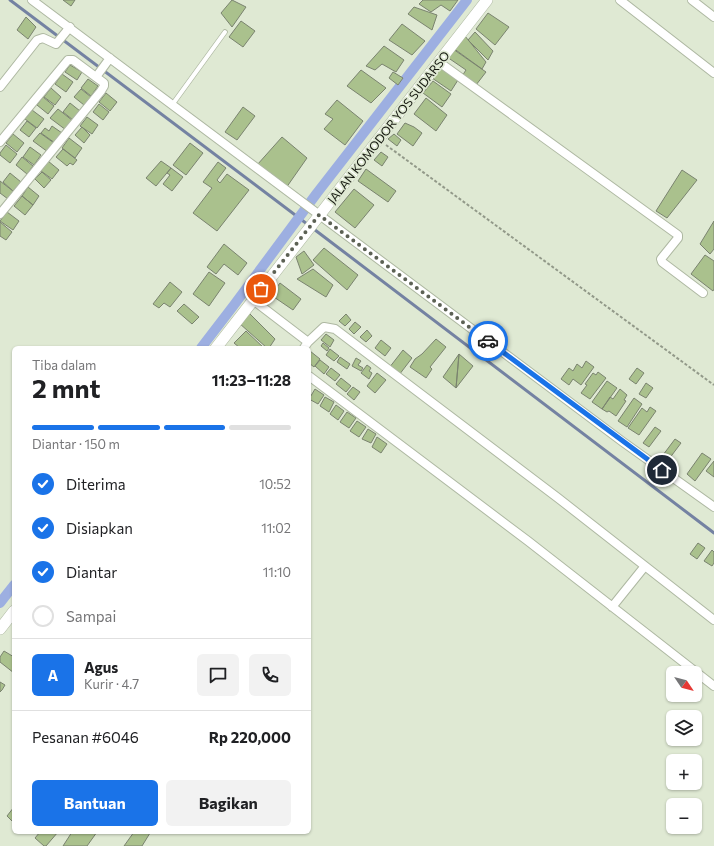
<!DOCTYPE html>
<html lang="id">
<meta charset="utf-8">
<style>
:root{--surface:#fff;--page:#f2f2f2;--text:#202124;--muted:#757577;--line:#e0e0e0;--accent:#1a73e8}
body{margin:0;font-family:Commissioner,sans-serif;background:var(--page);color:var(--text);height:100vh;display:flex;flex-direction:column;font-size:15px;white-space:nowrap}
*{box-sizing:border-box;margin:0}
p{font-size:13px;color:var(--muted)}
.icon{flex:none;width:22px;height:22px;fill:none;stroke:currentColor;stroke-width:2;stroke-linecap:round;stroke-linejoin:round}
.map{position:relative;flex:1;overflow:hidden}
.side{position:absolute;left:12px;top:346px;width:299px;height:488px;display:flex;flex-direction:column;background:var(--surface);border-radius:6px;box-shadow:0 1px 3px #0004}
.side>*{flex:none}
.needle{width:26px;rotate:125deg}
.controls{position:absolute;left:666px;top:666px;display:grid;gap:8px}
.controls a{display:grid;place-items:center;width:36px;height:36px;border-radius:6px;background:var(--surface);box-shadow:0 1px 3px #0004;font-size:20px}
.pin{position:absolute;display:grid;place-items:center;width:34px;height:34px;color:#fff;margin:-17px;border:2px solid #fff;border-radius:50%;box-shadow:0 1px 4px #0007}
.courier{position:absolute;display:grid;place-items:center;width:40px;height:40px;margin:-20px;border:3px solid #1a73e8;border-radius:50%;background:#fff;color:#222;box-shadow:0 1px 5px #0007}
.summary em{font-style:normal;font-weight:700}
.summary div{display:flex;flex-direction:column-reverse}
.summary{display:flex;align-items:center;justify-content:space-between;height:68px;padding:0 20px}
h1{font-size:26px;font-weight:700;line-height:30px}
.bar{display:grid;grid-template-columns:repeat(4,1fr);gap:6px 4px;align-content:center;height:48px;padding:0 20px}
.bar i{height:5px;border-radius:3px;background:var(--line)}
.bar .on{background:var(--accent)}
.bar p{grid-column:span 4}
.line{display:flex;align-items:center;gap:10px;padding:0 20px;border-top:1px solid var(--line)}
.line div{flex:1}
.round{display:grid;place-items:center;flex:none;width:42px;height:42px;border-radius:6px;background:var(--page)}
ol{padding:0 20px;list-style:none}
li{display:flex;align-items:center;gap:12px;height:44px}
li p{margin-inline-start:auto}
li .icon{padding:4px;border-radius:50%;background:var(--accent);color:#fff;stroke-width:4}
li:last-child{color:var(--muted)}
li i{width:22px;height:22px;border:2px solid var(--line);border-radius:50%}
.button{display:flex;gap:8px;margin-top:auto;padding:8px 20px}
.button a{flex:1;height:46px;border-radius:6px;background:var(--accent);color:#fff;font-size:16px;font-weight:700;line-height:46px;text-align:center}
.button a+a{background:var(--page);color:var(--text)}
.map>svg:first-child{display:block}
</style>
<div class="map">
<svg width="714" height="846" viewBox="0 0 714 846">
<rect width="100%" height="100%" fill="#dfe9d3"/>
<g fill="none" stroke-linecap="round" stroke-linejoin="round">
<path stroke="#7482a2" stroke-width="3" d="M10,0L319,233L714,533"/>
<path stroke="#9dafe1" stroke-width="10" d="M201,348L234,305L317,193L467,0
M0,603L14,585"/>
</g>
<path fill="#aac18d" stroke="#7a836f" d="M63,0H75L71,6Z
M232,0L246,7L232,27L221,13Z
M423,0H458L450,11L441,5L431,12L419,4Z
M414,7L437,15L432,30L408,14Z
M488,13L509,27L495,45L476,29Z
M26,17L36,27L28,39L17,30Z
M241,21L255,31L243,47L229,37Z
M402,24L425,41L412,55L389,40Z
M475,32L493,51L488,60L468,40Z
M465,36L486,62L482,69L453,48Z
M384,46L404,60L396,72L382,64L375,70L366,66Z
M453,49L486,72L476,85L462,76L466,70L447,57Z
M70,65L82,72L77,80L65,72Z
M440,68L458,80L451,91L432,78Z
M361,70L386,88L371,103L347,86Z
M393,72L403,78L398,85L389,78Z
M62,74L73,82L66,92L55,84Z
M88,79L98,86L91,96L81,88Z
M433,81L451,94L442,107L423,93Z
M51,88L61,97L55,105L44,97Z
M81,89L91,97L84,105L74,97Z
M106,93L117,102L110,111L99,102Z
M43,97L54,106L48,114L37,105Z
M426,98L447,115L436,131L414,114Z
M337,100L363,121L345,145L324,129L333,119L325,114Z
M70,103L80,111L73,120L63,112Z
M99,104L109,112L103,120L93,112Z
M243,107L255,116L237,140L225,132Z
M58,109L73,121L66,130L50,118Z
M32,110L44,119L37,128L25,119Z
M87,117L98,125L92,134L80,126Z
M27,121L36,128L29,137L20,130Z
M405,123L414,127L422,133L413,146L397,134Z
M52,126L62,133L55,143L41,133L45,128L49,131Z
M82,127L90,135L84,143L75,135Z
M40,133L54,143L48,152L33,141Z
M13,134L24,143L17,152L6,143Z
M394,134L401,140L397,146L388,139Z
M282,137L307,158L286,188L257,165Z
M69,138L82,148L75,158L62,148Z
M190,143L203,153L186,175L173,165Z
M6,145L17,154L10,163L0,155V153Z
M30,147L41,155L34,165L23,157Z
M63,149L77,160L73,165L70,163L67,166L56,157Z
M381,152L388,157L382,166L374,160Z
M22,157L33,166L27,174L16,165Z
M48,161L59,170L52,179L41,171Z
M161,161L171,168L156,186L146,178Z
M218,162L226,168L217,180L220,183L227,174L249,190L217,231L193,213L212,188L203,182Z
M171,168L183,177L172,191L163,184L170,175L167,173Z
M366,169L396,191L388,202L358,181Z
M682,170L697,180L667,218L656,211Z
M42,172L51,180L44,188L35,179Z
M10,173L21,182L13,191L3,182Z
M0,181L13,191L8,199L0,193Z
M28,187L39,196L33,205L22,196Z
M354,189L374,205L355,228L335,212Z
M22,196L33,205L25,215L14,206Z
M7,212L19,221L13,230L0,221Z
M714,221V249L710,254L700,244Z
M0,222L12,232L6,240L0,236Z
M224,244L247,263L238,275L224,264L216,274L207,267Z
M324,248L358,275L347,290L313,260Z
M304,251L314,265L302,274L296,257Z
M705,255L714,261V289L713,291L691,274Z
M313,269L333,285L326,297L297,279Z
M209,272L225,283L209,306L193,294Z
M170,282L182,292L170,307L164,303L159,308L153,304Z
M280,283L301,299L293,310L271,295Z
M184,304L199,317L192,324L177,311Z
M247,311L275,339L269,348H267L239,323Z
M346,314L351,320L345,326L339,321Z
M355,322L361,327L354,334L349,329Z
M367,330L372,336L366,342L360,337Z
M246,331L264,348H240L234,343Z
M326,334L334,340L330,347L321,340Z
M436,339L446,347L430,367L432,369L426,378L410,367L415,359L422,354Z
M381,340L391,348L385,356L375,348Z
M323,343L329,348L327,351L321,346Z
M330,349L339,356L334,361L326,355Z
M403,350L412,358L399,375L389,368Z
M310,351L320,359L314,367L309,363Z
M459,354L473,366L456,388Z
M459,354L456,388L443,377Z
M340,357L350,364L347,369L337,362Z
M356,358L361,361L358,365L363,368L361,371L352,366Z
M320,360L329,367L324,374L315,366Z
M586,361L594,367L581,385L573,379L569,385L561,379L569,368L573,371L577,364L582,368Z
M367,365L371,368L369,371L372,373L369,379L361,373Z
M331,368L340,375L335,381L326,374Z
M637,368L644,373L636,384L629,379Z
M598,372L606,378L590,399L581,393L587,385L585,384L593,373L596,375Z
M377,373L386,380L375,393L367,386Z
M341,378L351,386L346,392L336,384Z
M607,381L617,388L602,409L592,402Z
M646,383L653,388L646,398L639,394Z
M353,387L360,392L354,400L347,394Z
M315,389L324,395L318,404L309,399Z
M620,389L627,395L624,400L626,401L616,416L609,411L607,412L602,409L610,397L613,399Z
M325,397L334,402L329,412L320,406Z
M634,398L642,404L627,427L618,421Z
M336,405L344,411L338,420L330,414Z
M650,407L656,411L639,435L628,428L642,408L647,412Z
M347,412L356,418L349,428L340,422Z
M357,421L366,427L359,437L350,431Z
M655,427L661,431L649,447L643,443Z
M368,429L376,434L371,443L362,439Z
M377,437L387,444L381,453L372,447Z
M675,439L681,443L669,459L663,455Z
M702,453L711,459L695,481L687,474Z
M714,461V477L706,471Z
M698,543L705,548L697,559L690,554Z
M712,550L714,552V563L712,566L704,561Z
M4,651L14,657V673L0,662V657Z
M0,682L5,685L2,690L0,692Z
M14,807V823L7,816Z
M40,832H58L46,846H44L35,838Z
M72,832H97L87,846H63Z
M134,832H148L150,833L142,846H124Z"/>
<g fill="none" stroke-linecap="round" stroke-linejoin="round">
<defs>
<path id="lane" d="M172,105L225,32"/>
<path id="street" d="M32,0L623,442L714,507
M620,0L714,73
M692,0L714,17
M439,62L678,235V238L661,259L662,262L703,293
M96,77L110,58
M0,87L37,40L43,38L56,44L70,27
M0,142L68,60H73L104,83V86L101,91L0,214
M253,300L308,342
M304,348L308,342L324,327L335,329L558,498L714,620
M309,376L528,541L714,686
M612,607L645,566"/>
<path id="secondary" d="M216,348L487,0
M0,629L14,611"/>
</defs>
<use href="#lane" stroke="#aeb8a2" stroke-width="5.5"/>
<use href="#street" stroke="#aeb8a2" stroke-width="10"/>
<use href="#secondary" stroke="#aeb8a2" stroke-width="12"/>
<path stroke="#929989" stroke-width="2" stroke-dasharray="3 2" stroke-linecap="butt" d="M386,145L714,385"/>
<use href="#lane" stroke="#fff" stroke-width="4"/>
<use href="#street" stroke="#fff" stroke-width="8"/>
<use href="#secondary" stroke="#fff" stroke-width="11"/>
</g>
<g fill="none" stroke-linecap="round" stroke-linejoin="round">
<path stroke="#5c6154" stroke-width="4" stroke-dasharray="0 7.2" d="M261,289L319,215L488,341"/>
<path stroke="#1a73e8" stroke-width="5" d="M488,341L662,470"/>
</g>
<g text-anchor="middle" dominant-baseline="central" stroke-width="3.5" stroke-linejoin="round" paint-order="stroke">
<g font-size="12" fill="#151810" stroke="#dfe9d3">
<text transform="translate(388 127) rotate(-52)">JALAN KOMODOR YOS SUDARSO</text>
</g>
</g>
</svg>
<div class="controls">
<a><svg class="needle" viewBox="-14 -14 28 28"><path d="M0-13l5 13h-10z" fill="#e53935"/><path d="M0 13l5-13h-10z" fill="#757577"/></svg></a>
<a><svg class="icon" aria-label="layers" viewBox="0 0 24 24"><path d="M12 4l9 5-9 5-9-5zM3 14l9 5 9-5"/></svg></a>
<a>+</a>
<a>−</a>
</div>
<div class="pin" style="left:261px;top:289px;background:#ea580c"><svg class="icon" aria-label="bag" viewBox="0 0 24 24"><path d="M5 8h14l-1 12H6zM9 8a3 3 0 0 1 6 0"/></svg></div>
<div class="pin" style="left:662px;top:470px;background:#1f2937"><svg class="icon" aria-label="home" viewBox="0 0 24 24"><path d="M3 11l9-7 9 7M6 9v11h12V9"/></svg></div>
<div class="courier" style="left:488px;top:341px"><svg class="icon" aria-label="car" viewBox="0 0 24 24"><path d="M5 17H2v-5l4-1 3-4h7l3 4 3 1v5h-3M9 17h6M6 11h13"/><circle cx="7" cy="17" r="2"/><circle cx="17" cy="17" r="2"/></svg></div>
<section class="side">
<div class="summary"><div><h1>2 mnt</h1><p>Tiba dalam</p></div><em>11:23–11:28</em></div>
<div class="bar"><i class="on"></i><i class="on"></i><i class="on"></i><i></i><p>Diantar · 150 m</p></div>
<ol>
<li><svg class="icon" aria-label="check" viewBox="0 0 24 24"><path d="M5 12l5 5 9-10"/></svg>Diterima<p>10:52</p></li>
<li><svg class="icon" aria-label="check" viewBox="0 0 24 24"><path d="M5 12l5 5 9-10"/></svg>Disiapkan<p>11:02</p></li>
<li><svg class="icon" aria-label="check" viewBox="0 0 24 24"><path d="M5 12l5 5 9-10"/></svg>Diantar<p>11:10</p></li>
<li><i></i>Sampai</li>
</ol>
<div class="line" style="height:72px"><b class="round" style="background:var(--accent);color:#fff">A</b><div><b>Agus</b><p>Kurir · 4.7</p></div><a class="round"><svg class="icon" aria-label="chat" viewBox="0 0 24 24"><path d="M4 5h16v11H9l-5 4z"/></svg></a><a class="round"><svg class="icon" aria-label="phone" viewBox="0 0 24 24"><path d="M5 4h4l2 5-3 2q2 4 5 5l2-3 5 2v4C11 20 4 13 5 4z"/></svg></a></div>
<div class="line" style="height:52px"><div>Pesanan #6046</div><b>Rp 220,000</b></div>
<div class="button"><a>Bantuan</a><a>Bagikan</a></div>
</section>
</div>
